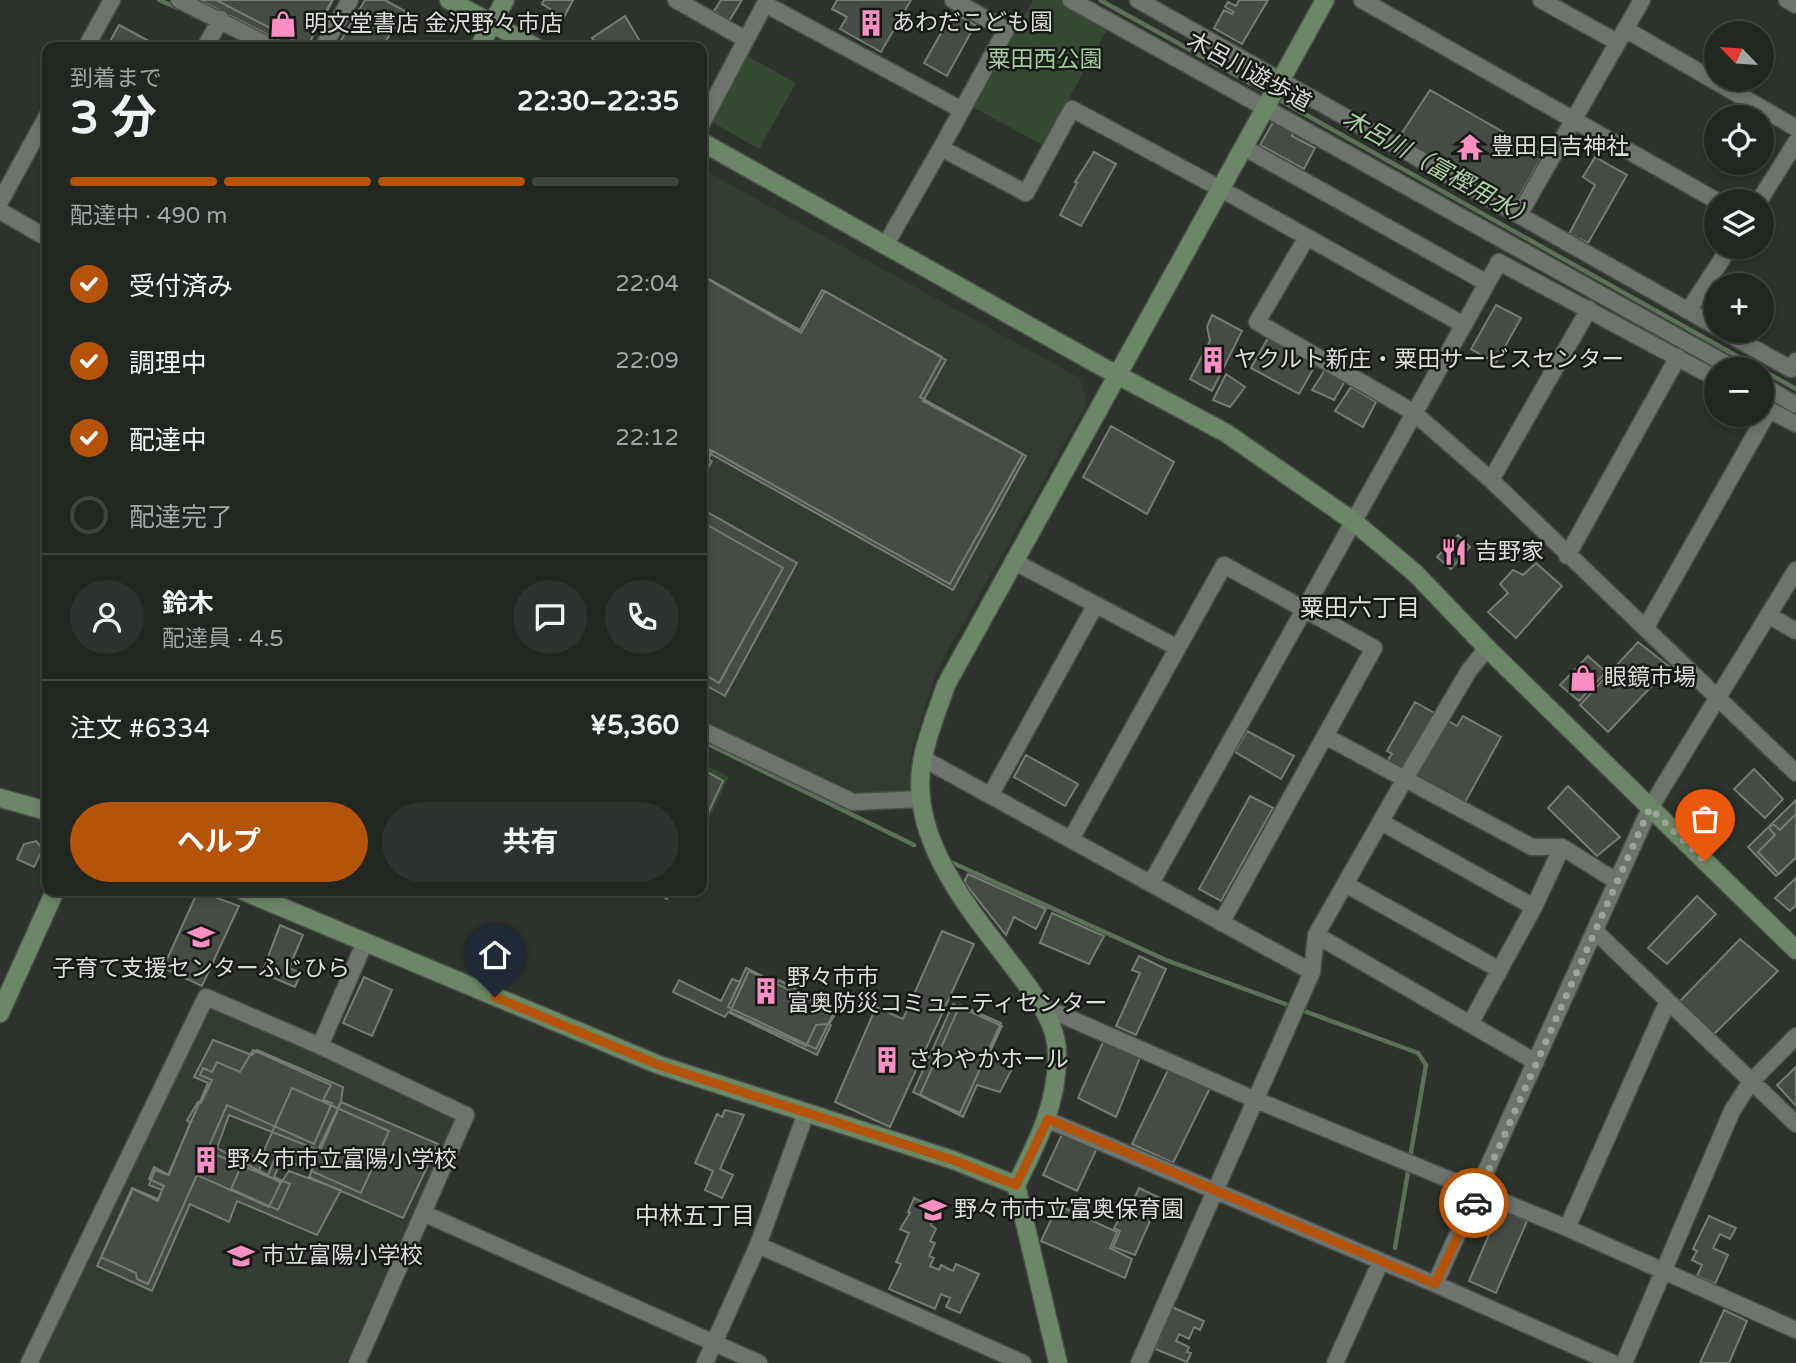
<!DOCTYPE html>
<html lang="ja">
<meta charset="utf-8">
<style>
:root{--surface:#222621;--page:#2e322e;--text:#f1f3f6;--muted:#a2a5a5;--line:#3f433f;--accent:#b45309}
body{margin:0;font-family:"Varela Round","Noto Sans JP",sans-serif;background:var(--page);color:var(--text);height:100vh;display:flex;flex-direction:column;font-size:26px;white-space:nowrap}
*{box-sizing:border-box;margin:0}
p{font-size:23px;color:var(--muted)}
.icon{flex:none;width:38px;height:38px;fill:none;stroke:currentColor;stroke-width:2;stroke-linecap:round;stroke-linejoin:round}
.map{position:relative;flex:1;overflow:hidden}
.side{position:absolute;left:42px;top:42px;width:665px;height:854px;display:flex;flex-direction:column;background:var(--surface);border-radius:14px;box-shadow:0 4px 10px #0003,0 0 0 2px var(--line)}
.side>*{flex:none}
.needle{width:46px;rotate:295deg}
.fabs{position:absolute;left:1704px;top:21px;display:grid;gap:14px}
.fabs a{display:grid;place-items:center;width:70px;height:70px;border-radius:50%;background:var(--surface);box-shadow:0 4px 10px #0003,0 0 0 2px var(--line);font-size:35px}
.pin{position:absolute;display:grid;place-items:center;width:60px;height:60px;color:#fff;margin:-72px -30px;border-radius:50% 50% 50% 0;rotate:-45deg;box-shadow:0 0 7px #0007}
.pin .icon{rotate:45deg}
.courier{position:absolute;display:grid;place-items:center;width:70px;height:70px;margin:-35px;border:5px solid #b45309;border-radius:50%;background:#fff;color:#222;box-shadow:0 2px 9px #0007}
.overview em{font-style:normal;font-weight:700}
.overview div{display:flex;flex-direction:column-reverse}
.overview{display:flex;align-items:center;justify-content:space-between;height:119px;padding:0 28px}
h1{font-size:46px;font-weight:700;line-height:52px}
.bar{display:grid;grid-template-columns:repeat(4,1fr);gap:10px 7px;align-content:center;height:84px;padding:0 28px}
.bar i{height:9px;border-radius:5px;background:var(--line)}
.bar .selected{background:var(--accent)}
.bar p{grid-column:span 4}
.line{display:flex;align-items:center;gap:18px;padding:0 28px;border-top:2px solid var(--line)}
.line div{flex:1}
.round{display:grid;place-items:center;flex:none;width:74px;height:74px;border-radius:37px;background:var(--page)}
ol{padding:0 28px;list-style:none}
li{display:flex;align-items:center;gap:21px;height:77px}
li p{margin-inline-start:auto}
li .icon{padding:7px;border-radius:50%;background:var(--accent);color:#fff;stroke-width:4}
li:last-child{color:var(--muted)}
li i{width:38px;height:38px;border:4px solid var(--line);border-radius:50%}
.button{display:flex;gap:14px;margin-top:auto;padding:14px 28px}
.button a{flex:1;height:80px;border-radius:42px;background:var(--accent);color:#fff;font-size:28px;font-weight:700;line-height:80px;text-align:center}
.button a+a{background:var(--page);color:var(--text)}
.map>svg:first-child{display:block}
</style>
<div class="map">
<svg width="1796" height="1363" viewBox="0 0 1796 1363">
<rect width="100%" height="100%" fill="#2d322c"/>
<path fill="#333c31" d="M702,169L1080,378L1087,403L936,672L910,757V790L856,793L702,720Z
M210,1005L456,1118L346,1363H37Z"/>
<path fill="#354b31" d="M1033,0H1060L1109,26L1043,145L974,108Z
M744,54L796,83L759,149L714,123L712,113Z
M702,763L729,777L702,834Z"/>
<g fill="none" stroke-linecap="round" stroke-linejoin="round">
<path stroke="#5b7256" stroke-width="4.5" d="M159,0L178,8
M1100,0L1268,93
M1276,98L1760,369
M1762,370L1796,389
M702,741L914,845
M953,863L1166,960L1418,1053L1426,1065L1410,1158
M1395,1248L1408,1172"/>
</g>
<path fill="#464c45" stroke="#767c75" stroke-width="2" d="M199,0H333L307,47H292Z
M216,0H332L307,47Z
M365,0H385L405,11L382,47H337Z
M544,0H573L564,17L542,4Z
M721,0H742L729,21L714,11Z
M837,0H911L881,52L840,29L847,17L832,9Z
M1239,0H1268L1242,44L1214,28L1224,10L1232,14L1234,12L1225,7L1228,2L1236,6Z
M953,12L975,25L947,76L924,63Z
M625,16L641,43L633,47H598L592,38Z
M119,25L147,40L144,47H107Z
M1430,90L1543,155L1513,207L1398,139Z
M1276,117L1296,128L1292,136L1315,148L1304,169L1260,145Z
M1094,152L1116,164L1081,226L1060,215L1077,183L1075,182Z
M1595,157L1627,175L1588,243L1569,234L1595,185L1583,177Z
M702,275L800,330L822,290L942,357L920,397L1023,454L950,584L702,445Z
M702,276L801,333L825,291L946,360L923,401L1026,456L953,590L702,449Z
M1496,305L1521,318L1496,363L1471,349Z
M1212,315L1242,331L1212,391L1190,379L1210,341L1207,327Z
M1269,336L1316,364L1299,394L1251,368Z
M1325,370L1345,381L1334,400L1312,390Z
M1226,374L1245,387L1230,407L1213,400Z
M1351,387L1376,402L1363,427L1335,411Z
M1111,426L1174,462L1147,514L1083,477Z
M702,446L712,452L702,471Z
M702,455L712,461L702,478Z
M702,509L797,563L725,696L702,683Z
M702,522L783,568L719,683L702,673Z
M1458,535L1470,547L1451,569L1437,557Z
M1536,563L1562,586L1516,638L1488,612L1508,593L1500,584L1513,570L1523,575Z
M1638,642L1670,667L1608,732L1580,705Z
M1588,656L1606,672L1579,701L1560,685Z
M1415,702L1457,726L1463,716L1501,737L1464,804L1387,761L1392,754L1387,751Z
M1247,731L1294,756L1281,779L1235,752Z
M1026,755L1078,784L1065,806L1014,777Z
M702,769L723,781L702,826Z
M1754,769L1783,799L1765,818L1734,789Z
M1568,786L1620,837L1597,856L1548,808Z
M1250,796L1273,808L1221,901L1199,889Z
M1796,800V858L1776,876L1748,847Z
M1796,814V857L1779,874L1758,852L1775,835L1769,828L1773,824L1780,830Z
M36,841L43,849L34,867L17,859L24,844Z
M968,874L1046,909L1036,929L1014,917L1006,935L964,882Z
M1796,878V905L1790,911L1775,898Z
M198,891L239,906L202,986L163,968Z
M650,891H671L667,899Z
M1697,896L1716,914L1667,964L1648,948Z
M1052,913L1104,936L1089,964L1040,943Z
M280,925L303,935L289,968L301,973L295,987L262,973Z
M942,931L974,944L890,1127L835,1102L876,1007L903,1019Z
M1740,939L1778,971L1712,1036L1679,1002Z
M1139,956L1166,969L1136,1035L1116,1026L1140,973L1132,970Z
M746,968L777,983L779,980L835,1010L816,1049L728,1007Z
M749,971L837,1012L829,1024L816,1025L806,1046L730,1012Z
M364,977L392,990L372,1036L343,1023Z
M732,979L740,982L728,1007L816,1049L828,1024L831,1025L817,1055L728,1012L725,1017L673,992L679,980L721,1001Z
M953,1004L1002,1026L988,1056L1013,1067L1000,1092L977,1085L963,1117L913,1092Z
M960,1005L1001,1023L960,1113L920,1095Z
M213,1040L252,1055L257,1050L343,1087L341,1102L318,1150L229,1115L217,1148L281,1183L289,1171L341,1190L317,1235L237,1201L229,1222L190,1204L152,1291L97,1266L133,1189L158,1201L162,1190L149,1185L155,1170L168,1175L208,1083L194,1077Z
M1104,1040L1141,1055L1116,1117L1078,1098Z
M253,1050L331,1085L323,1100L332,1103L314,1144L227,1105L207,1151L281,1182L269,1207L197,1175L148,1284L137,1279L136,1273L101,1257L132,1188L158,1199L164,1186L149,1179L154,1167L169,1175L190,1123L187,1120L198,1102L201,1103L212,1080L200,1075L203,1068L212,1072L217,1062L240,1072Z
M1796,1067V1106L1777,1085Z
M1169,1068L1211,1086L1173,1163L1132,1144Z
M292,1088L389,1131L361,1193L282,1158L274,1177L290,1184L278,1210L231,1189L247,1153L263,1161L259,1170L268,1175L276,1156L264,1150Z
M341,1102L438,1144L403,1218L309,1177Z
M725,1110L744,1115L720,1169L733,1175L722,1198L705,1190L713,1171L695,1163L717,1114L722,1117Z
M1064,1130L1098,1146L1077,1191L1043,1175Z
M1139,1188L1160,1198L1135,1255L1113,1247L1120,1231L1114,1228L1122,1214L1127,1215Z
M914,1198L935,1208L933,1211L936,1213L931,1225L936,1229L930,1241L935,1243L929,1256L934,1258L930,1266L939,1270L941,1265L953,1271L956,1264L979,1274L960,1313L946,1307L950,1298L941,1294L935,1309L889,1289L901,1264L896,1262L909,1233L900,1229L910,1213L908,1212Z
M1058,1205L1117,1232L1110,1248L1132,1259L1125,1278L1041,1241Z
M1500,1209L1527,1221L1496,1293L1469,1281Z
M1709,1216L1736,1228L1730,1239L1720,1234L1713,1248L1728,1255L1715,1284L1697,1276L1702,1265L1692,1260L1697,1251L1693,1249Z
M1172,1307L1204,1321L1200,1330L1194,1327L1189,1339L1179,1334L1176,1341L1189,1347L1187,1352L1191,1353L1187,1362L1155,1349Z
M1724,1310L1747,1321L1729,1363H1700Z"/>
<g fill="none" stroke-linecap="round" stroke-linejoin="round">
<defs>
<path id="street" d="M179,0L271,47
M676,0L745,39
M1071,0L1735,369
M1138,0L1717,327
M1362,0L1717,201
M1541,0L1617,42
M1787,0L1796,5
M765,4L962,110
M1625,29L1796,128
M86,47L112,0
M205,47L221,19
M323,47L350,0
M702,123L767,0
M941,148L1006,30L953,0
M1245,148L1487,283
M1759,201L1796,142
M0,202L47,116
M0,211L47,238
M1519,215L1642,0
M1307,237L1257,322L1413,412L1491,480L1796,773
M886,244L941,148L1026,193L1072,109L1221,189L1464,325
M1688,311L1730,247
M1723,331L1791,369L1796,361
M1762,385L1796,405
M1762,406L1796,424
M1491,480L1589,309
M1567,556L1678,357
M1013,561L1176,647
M1768,615L1796,631
M1646,627L1769,410
M702,730L853,802L922,799
M1325,736L1405,779L1468,672L1487,648
M922,758L1312,972
M991,794L1095,606
M1381,822L1534,907
M1071,839L1224,565L1374,648L1221,923
M1151,883L1499,262L1717,379
M1345,884L1498,969
M1595,931L1796,1124
M1316,935L1470,1024L1534,907L1562,847
M1044,1007L1256,1100L1567,1228L1796,1330
M1470,1024L1536,1062
M320,1046L365,942
M1048,1120L1435,1284
M423,1213L759,1363
M1567,1228L1667,1003
M758,1245L1023,1363
M29,1363L206,997L320,1046L466,1115L357,1363
M705,1363L758,1245L806,1113
M1139,1363L1312,972L1316,935L1405,779L1532,847H1562L1616,881
M1335,1363L1381,1261
M1613,1363L1435,1284L1650,808L1796,570
M1624,1363L1732,1111L1750,1083L1796,1036"/>
<path id="secondary" d="M449,0L535,47
M479,47L505,0
M702,142L1097,364L1226,433L1353,521L1415,573L1487,648L1796,950
M0,798L47,811
M243,891L659,1065L953,1160L1016,1185C1037,1143 1058,1103 1057,1054C1057,1023 1036,997 1019,974C974,915 905,838 923,757C928,733 938,709 946,685L1325,0
M0,1013L55,891
M1016,1185L1058,1363"/>
</defs>
<use href="#street" stroke="#484d47" stroke-width="19"/>
<use href="#secondary" stroke="#484d47" stroke-width="21"/>
<use href="#street" stroke="#6e746d" stroke-width="16"/>
<use href="#secondary" stroke="#6b8866" stroke-width="18"/>
</g>
<g fill="none" stroke-linecap="round" stroke-linejoin="round">
<path stroke="#9ea29d" stroke-width="7" stroke-dasharray="0 12.6" d="M1474,1203L1650,808L1705,861"/>
<path stroke="#b45309" stroke-width="9" d="M495,997L659,1065L953,1160L1016,1185L1048,1119L1435,1284L1474,1203"/>
</g>
<defs>
<symbol id="building-bare" viewBox="-9 -9 18 18"><path d="M-4-6H4V6H1V3H-1V6H-4ZM-2.5-4.3h1.7v1.8h-1.7ZM.8-4.3h1.7v1.8H.8ZM-2.5-1h1.7V.8h-1.7ZM.8-1h1.7V.8H.8Z" fill="#fc8fc3" stroke="#171916" stroke-width="2.5" paint-order="stroke"/></symbol>
<symbol id="shop-bare" viewBox="-9 -9 18 18"><path d="M-5-2.5h2.3a2.7 3.5 0 0 1 5.4 0H5L5.5 6h-11ZM-1.5-2.5h3a1.5 2.3 0 0 0-3 0Z" fill="#fc8fc3" stroke="#171916" stroke-width="2.5" paint-order="stroke"/></symbol>
<symbol id="temple-bare" viewBox="-9 -9 18 18"><path d="M0-6L5-2H3V0L6.5 2.5H4V6H1.5V3h-3V6H-4V2.5H-6.5L-3 0V-2H-5Z" fill="#fc8fc3" stroke="#171916" stroke-width="2.5" paint-order="stroke"/></symbol>
<symbol id="restaurant-bare" viewBox="-9 -9 18 18"><path d="M-5-6h1v4h1v-4h1v4h1v-4h1v5L-1.5 .5V6h-2V.5L-5-1ZM5-6V6H3V1.5H1.5Q1.5-4 5-6Z" fill="#fc8fc3" stroke="#171916" stroke-width="2.5" paint-order="stroke"/></symbol>
<symbol id="school-bare" viewBox="-9 -9 18 18"><path d="M0-5L7-2L0 1L-7-2ZM-4 1L0 2.5L4 1V4Q0 6-4 4Z" fill="#fc8fc3" stroke="#171916" stroke-width="2.5" paint-order="stroke"/></symbol>
</defs>
<g fill-rule="evenodd">
<use href="#building-bare" x="852" y="4" width="38" height="38"/>
<use href="#shop-bare" x="264" y="5" width="38" height="38"/>
<use href="#temple-bare" x="1451" y="128" width="38" height="38"/>
<use href="#building-bare" x="1194" y="341" width="38" height="38"/>
<use href="#restaurant-bare" x="1435" y="533" width="38" height="38"/>
<use href="#shop-bare" x="1564" y="659" width="38" height="38"/>
<use href="#school-bare" x="182" y="918" width="38" height="38"/>
<use href="#building-bare" x="747" y="972" width="38" height="38"/>
<use href="#building-bare" x="868" y="1041" width="38" height="38"/>
<use href="#building-bare" x="187" y="1141" width="38" height="38"/>
<use href="#school-bare" x="914" y="1191" width="38" height="38"/>
<use href="#school-bare" x="222" y="1237" width="38" height="38"/>
</g>
<g text-anchor="middle" dominant-baseline="central" stroke-width="5" stroke-linejoin="round" paint-order="stroke">
<g font-size="23" fill="#dbdeda" stroke="#171916" text-anchor="start">
<text x="892" y="23">あわだこども園</text>
<text x="304" y="24">明文堂書店 金沢野々市店</text>
<text x="1491" y="147">豊田日吉神社</text>
<text x="1234" y="360">ヤクルト新庄・粟田サービスセンター</text>
<text x="1475" y="552">吉野家</text>
<text x="1604" y="678">眼鏡市場</text>
<text x="201" y="969" text-anchor="middle">子育て支援センターふじひら</text>
<text x="787" y="978">野々市市<tspan x="787" dy="26">富奥防災コミュニティセンター</tspan></text>
<text x="908" y="1060">さわやかホール</text>
<text x="227" y="1160">野々市市立富陽小学校</text>
<text x="954" y="1210">野々市市立富奥保育園</text>
<text x="262" y="1256">市立富陽小学校</text>
</g>
<g font-size="23" fill="#a2cc9b" stroke="#171916">
<text x="1045" y="60">粟田西公園</text>
</g>
<g font-size="23" fill="#dbdeda" stroke="#171916">
<text transform="translate(1249 72) rotate(29)">木呂川遊歩道</text>
</g>
<g font-size="24" font-style="italic" fill="#abd5a3" stroke="#171916">
<text transform="translate(1439 169) rotate(29)">木呂川（富樫用水）</text>
</g>
<g font-size="24" fill="#dbdeda" stroke="#171916">
<text x="1360" y="608">粟田六丁目</text>
<text x="695" y="1216">中林五丁目</text>
</g>
</g>
</svg>
<div class="fabs">
<a><svg class="needle" viewBox="-14 -14 28 28"><path d="M0-13l5 13h-10z" fill="#e53935"/><path d="M0 13l5-13h-10z" fill="#a2a5a5"/></svg></a>
<a><svg class="icon" aria-label="locate" viewBox="0 0 24 24"><circle cx="12" cy="12" r="6"/><path d="M12 2v4M12 18v4M2 12h4M18 12h4"/></svg></a>
<a><svg class="icon" aria-label="layers" viewBox="0 0 24 24"><path d="M12 4l9 5-9 5-9-5zM3 14l9 5 9-5"/></svg></a>
<a>+</a>
<a>−</a>
</div>
<div class="pin" style="left:1705px;top:861px;background:#ea580c"><svg class="icon" aria-label="bag" viewBox="0 0 24 24"><path d="M5 8h14l-1 12H6zM9 8a3 3 0 0 1 6 0"/></svg></div>
<div class="pin" style="left:495px;top:997px;background:#1f2937"><svg class="icon" aria-label="home" viewBox="0 0 24 24"><path d="M3 11l9-7 9 7M6 9v11h12V9"/></svg></div>
<div class="courier" style="left:1474px;top:1203px"><svg class="icon" aria-label="car" viewBox="0 0 24 24"><path d="M5 17H2v-5l4-1 3-4h7l3 4 3 1v5h-3M9 17h6M6 11h13"/><circle cx="7" cy="17" r="2"/><circle cx="17" cy="17" r="2"/></svg></div>
<section class="side">
<div class="overview"><div><h1>3 分</h1><p>到着まで</p></div><em>22:30–22:35</em></div>
<div class="bar"><i class="selected"></i><i class="selected"></i><i class="selected"></i><i></i><p>配達中 · 490 m</p></div>
<ol>
<li><svg class="icon" aria-label="check" viewBox="0 0 24 24"><path d="M5 12l5 5 9-10"/></svg>受付済み<p>22:04</p></li>
<li><svg class="icon" aria-label="check" viewBox="0 0 24 24"><path d="M5 12l5 5 9-10"/></svg>調理中<p>22:09</p></li>
<li><svg class="icon" aria-label="check" viewBox="0 0 24 24"><path d="M5 12l5 5 9-10"/></svg>配達中<p>22:12</p></li>
<li><i></i>配達完了</li>
</ol>
<div class="line" style="height:126px"><a class="round"><svg class="icon" aria-label="person" viewBox="0 0 24 24"><circle cx="12" cy="8" r="4"/><path d="M4 21q1-7 8-7t8 7"/></svg></a><div><b>鈴木</b><p>配達員 · 4.5</p></div><a class="round"><svg class="icon" aria-label="chat" viewBox="0 0 24 24"><path d="M4 5h16v11H9l-5 4z"/></svg></a><a class="round"><svg class="icon" aria-label="phone" viewBox="0 0 24 24"><path d="M5 4h4l2 5-3 2q2 4 5 5l2-3 5 2v4C11 20 4 13 5 4z"/></svg></a></div>
<div class="line" style="height:91px"><div>注文 #6334</div><b>¥5,360</b></div>
<div class="button"><a>ヘルプ</a><a>共有</a></div>
</section>
</div>
